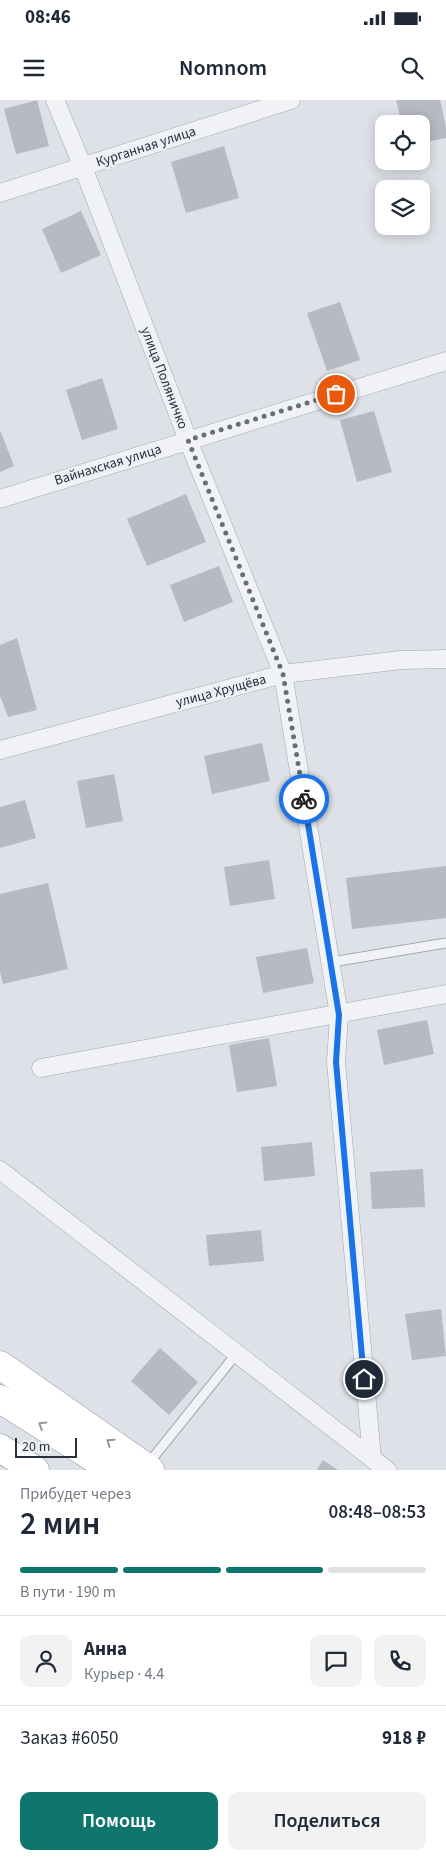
<!DOCTYPE html>
<html lang="ru">
<meta charset="utf-8">
<style>
:root{--surface:#fff;--page:#f2f2f3;--text:#1f2937;--muted:#747a83;--line:#e0e1e3;--accent:#0f766e}
body{margin:0;font-family:"Source Sans 3",sans-serif;background:var(--page);color:var(--text);height:100vh;display:flex;flex-direction:column;font-size:19px;white-space:nowrap}
*{box-sizing:border-box;margin:0}
p{font-size:16px;color:var(--muted)}
.icon{flex:none;width:28px;height:28px;fill:none;stroke:currentColor;stroke-width:2;stroke-linecap:round;stroke-linejoin:round}
.map{position:relative;height:1370px;overflow:hidden}
.panel{display:flex;flex-direction:column;background:var(--surface);flex:1}
.panel>*{flex:none}
.buttons{position:absolute;left:375px;top:15px;display:grid;gap:10px}
.buttons a{display:grid;place-items:center;width:55px;height:55px;border-radius:10px;background:var(--surface);box-shadow:0 2px 12px #0003;font-size:25px}
.scale{position:absolute;left:15px;bottom:12px;width:62px;box-sizing:border-box;padding-left:5px;border:2px solid #282f3d;border-top:0;font-size:14px;line-height:18px;white-space:nowrap;color:#282f3d;-webkit-text-stroke:4px #edf0f5;paint-order:stroke}
.pin{position:absolute;display:grid;place-items:center;width:42px;height:42px;color:#fff;margin:-21px;border:2px solid #fff;border-radius:50%;box-shadow:0 1px 5px #0007}
.courier{position:absolute;display:grid;place-items:center;width:50px;height:50px;margin:-25px;border:4px solid #1a73e8;border-radius:50%;background:#fff;color:#222;box-shadow:0 1px 6px #0007}
.summary em{font-style:normal;font-weight:600}
.summary div{display:flex;flex-direction:column-reverse}
.summary{display:flex;align-items:center;justify-content:space-between;height:85px;padding:0 20px}
h1{font-size:32px;font-weight:600;line-height:38px}
.bar{display:grid;grid-template-columns:repeat(4,1fr);gap:8px 5px;align-content:center;height:60px;padding:0 20px}
.bar i{height:6px;border-radius:4px;background:var(--line)}
.bar .selected{background:var(--accent)}
.bar p{grid-column:span 4}
.line{display:flex;align-items:center;gap:12px;padding:0 20px;border-top:1px solid var(--line)}
.line div{flex:1}
.round{display:grid;place-items:center;flex:none;width:52px;height:52px;border-radius:10px;background:var(--page)}
.primary-button{display:flex;gap:10px;margin-top:auto;padding:10px 20px}
.primary-button a{flex:1;height:58px;border-radius:10px;background:var(--accent);color:#fff;font-size:20px;font-weight:600;line-height:58px;text-align:center}
.primary-button a+a{background:var(--page);color:var(--text)}
.status{display:flex;justify-content:space-between;align-items:center;height:35px;padding:0 25px;background:var(--surface);direction:ltr}
.status svg{height:14px;fill:currentColor}
header{display:flex;justify-content:space-between;align-items:center;height:65px;padding:0 20px;background:var(--surface);font-size:22px;font-weight:600}
.map>svg:first-child{display:block}
</style>
<div class="status"><b>08:46</b><svg viewBox="0 0 49 12"><path d="M0 12V9h3v3zM5 12V6h3v6zM10 12V3h3v9zM15 12V0h3v12zM26 1h20v11H26zM47 4h2v5h-2z"/></svg></div>
<header><svg class="icon" aria-label="menu" viewBox="0 0 24 24"><path d="M4 6h16M4 12h16M4 18h16"/></svg>Nomnom<svg class="icon" aria-label="search" viewBox="0 0 24 24"><circle cx="10" cy="10" r="6"/><path d="M15 15l6 6"/></svg></header>
<div class="map">
<svg width="446" height="1370" viewBox="0 0 446 1370">
<rect width="100%" height="100%" fill="#dee1e7"/>
<path fill="#b5bac3" d="M37,0L49,46L16,54L4,9Z
M396,0H440L446,27V38L421,43V24H402Z
M224,46L239,98L186,113L171,62Z
M81,111L101,155L61,173L42,129Z
M340,202L360,260L327,271L307,213Z
M102,278L118,329L82,340L66,290Z
M374,311L392,372L357,382L340,320Z
M0,330L14,366L0,372Z
M186,394L206,442L147,466L127,419Z
M219,466L233,502L184,522L170,485Z
M17,538L37,610L8,617L0,596V545Z
M262,643L270,681L212,694L204,656Z
M114,674L123,721L86,728L77,681Z
M25,700L36,738L0,748V707Z
M269,760L275,799L230,806L224,767Z
M446,766V818L352,829L346,778Z
M48,783L68,869L3,884L0,872V794Z
M307,848L314,883L263,893L256,857Z
M427,920L434,954L384,965L377,930Z
M269,938L277,986L237,992L229,945Z
M312,1042L315,1076L264,1081L261,1047Z
M423,1069L425,1107L372,1109L370,1072Z
M261,1130L264,1161L209,1166L206,1135Z
M441,1209L446,1256L412,1260L405,1214Z
M160,1248L198,1282L169,1315L131,1281Z
M323,1360L338,1370H317Z"/>
<g fill="none" stroke-linecap="round" stroke-linejoin="round">
<defs>
<path id="lane" d="M332,862L446,843
M148,1364L237,1253"/>
<path id="street" d="M55,0L83,67L188,340L283,574L339,915L336,962L372,1358
M0,93L291,0
M0,399L446,261
M0,650L283,574L401,560L446,559
M41,968L446,894
M0,1070L387,1370"/>
<path id="primary" d="M0,1265L150,1370"/>
<path id="highway" d="M0,1299L113,1370
M0,1348L35,1370"/>
</defs>
<use href="#lane" stroke="#a4a8b1" stroke-width="11"/>
<use href="#street" stroke="#a4a8b1" stroke-width="19"/>
<use href="#primary" stroke="#9ea6b2" stroke-width="29"/>
<use href="#highway" stroke="#868f9d" stroke-width="29"/>
<use href="#lane" stroke="#f0f2f5" stroke-width="9"/>
<use href="#street" stroke="#f0f2f5" stroke-width="18"/>
<use href="#primary" stroke="#fff" stroke-width="28"/>
<use href="#highway" stroke="#fff" stroke-width="28"/>
</g>
<defs><path id="oneway-chevron" d="M-2-3.5L2.5 0L-2 3.5" fill="none" stroke-width="1.6" stroke-linecap="round" stroke-linejoin="round" transform="scale(1.25)"/></defs>
<g stroke="#94979e">
<use href="#oneway-chevron" transform="translate(42 1325) rotate(-148)"/>
<use href="#oneway-chevron" transform="translate(110 1342) rotate(-145)"/>
</g>
<g fill="none" stroke-linecap="round" stroke-linejoin="round">
<path stroke="#686d78" stroke-width="5" stroke-dasharray="0 9" d="M304,699L283,574L188,340L336,294"/>
<path stroke="#1a73e8" stroke-width="6" d="M304,699L339,915L336,962L364,1279"/>
</g>
<g text-anchor="middle" dominant-baseline="central" stroke-width="4.5" stroke-linejoin="round" paint-order="stroke">
<g font-size="14" fill="#282f3d" stroke="#edf0f5">
<text transform="translate(146 47) rotate(-18)">Курганная улица</text>
<text transform="translate(164 278) rotate(69)">улица Поляничко</text>
<text transform="translate(108 365) rotate(-17)">Вайнахская улица</text>
<text transform="translate(221 591) rotate(-15)">улица Хрущёва</text>
</g>
</g>
</svg>
<div class="buttons">
<a><svg class="icon" aria-label="locate" viewBox="0 0 24 24"><circle cx="12" cy="12" r="6"/><path d="M12 2v4M12 18v4M2 12h4M18 12h4"/></svg></a>
<a><svg class="icon" aria-label="layers" viewBox="0 0 24 24"><path d="M12 4l9 5-9 5-9-5zM3 14l9 5 9-5"/></svg></a>
</div>
<div class="scale">20 m</div>
<div class="pin" style="left:336px;top:294px;background:#ea580c"><svg class="icon" aria-label="bag" viewBox="0 0 24 24"><path d="M5 8h14l-1 12H6zM9 8a3 3 0 0 1 6 0"/></svg></div>
<div class="pin" style="left:364px;top:1279px;background:#1f2937"><svg class="icon" aria-label="home" viewBox="0 0 24 24"><path d="M3 11l9-7 9 7M6 9v11h12V9"/></svg></div>
<div class="courier" style="left:304px;top:699px"><svg class="icon" aria-label="bike" viewBox="0 0 24 24"><circle cx="6" cy="16" r="4"/><circle cx="18" cy="16" r="4"/><path d="M6 16l4-8h5l3 8M10 8l3 8H6M13 5h3"/></svg></div>
</div>
<section class="panel">
<div class="summary"><div><h1>2 мин</h1><p>Прибудет через</p></div><em>08:48–08:53</em></div>
<div class="bar"><i class="selected"></i><i class="selected"></i><i class="selected"></i><i></i><p>В пути · 190 m</p></div>
<div class="line" style="height:90px"><a class="round"><svg class="icon" aria-label="person" viewBox="0 0 24 24"><circle cx="12" cy="8" r="4"/><path d="M4 21q1-7 8-7t8 7"/></svg></a><div><b>Анна</b><p>Курьер · 4.4</p></div><a class="round"><svg class="icon" aria-label="chat" viewBox="0 0 24 24"><path d="M4 5h16v11H9l-5 4z"/></svg></a><a class="round"><svg class="icon" aria-label="phone" viewBox="0 0 24 24"><path d="M5 4h4l2 5-3 2q2 4 5 5l2-3 5 2v4C11 20 4 13 5 4z"/></svg></a></div>
<div class="line" style="height:65px"><div>Заказ #6050</div><b>918 ₽</b></div>
<div class="primary-button"><a>Помощь</a><a>Поделиться</a></div>
</section>
